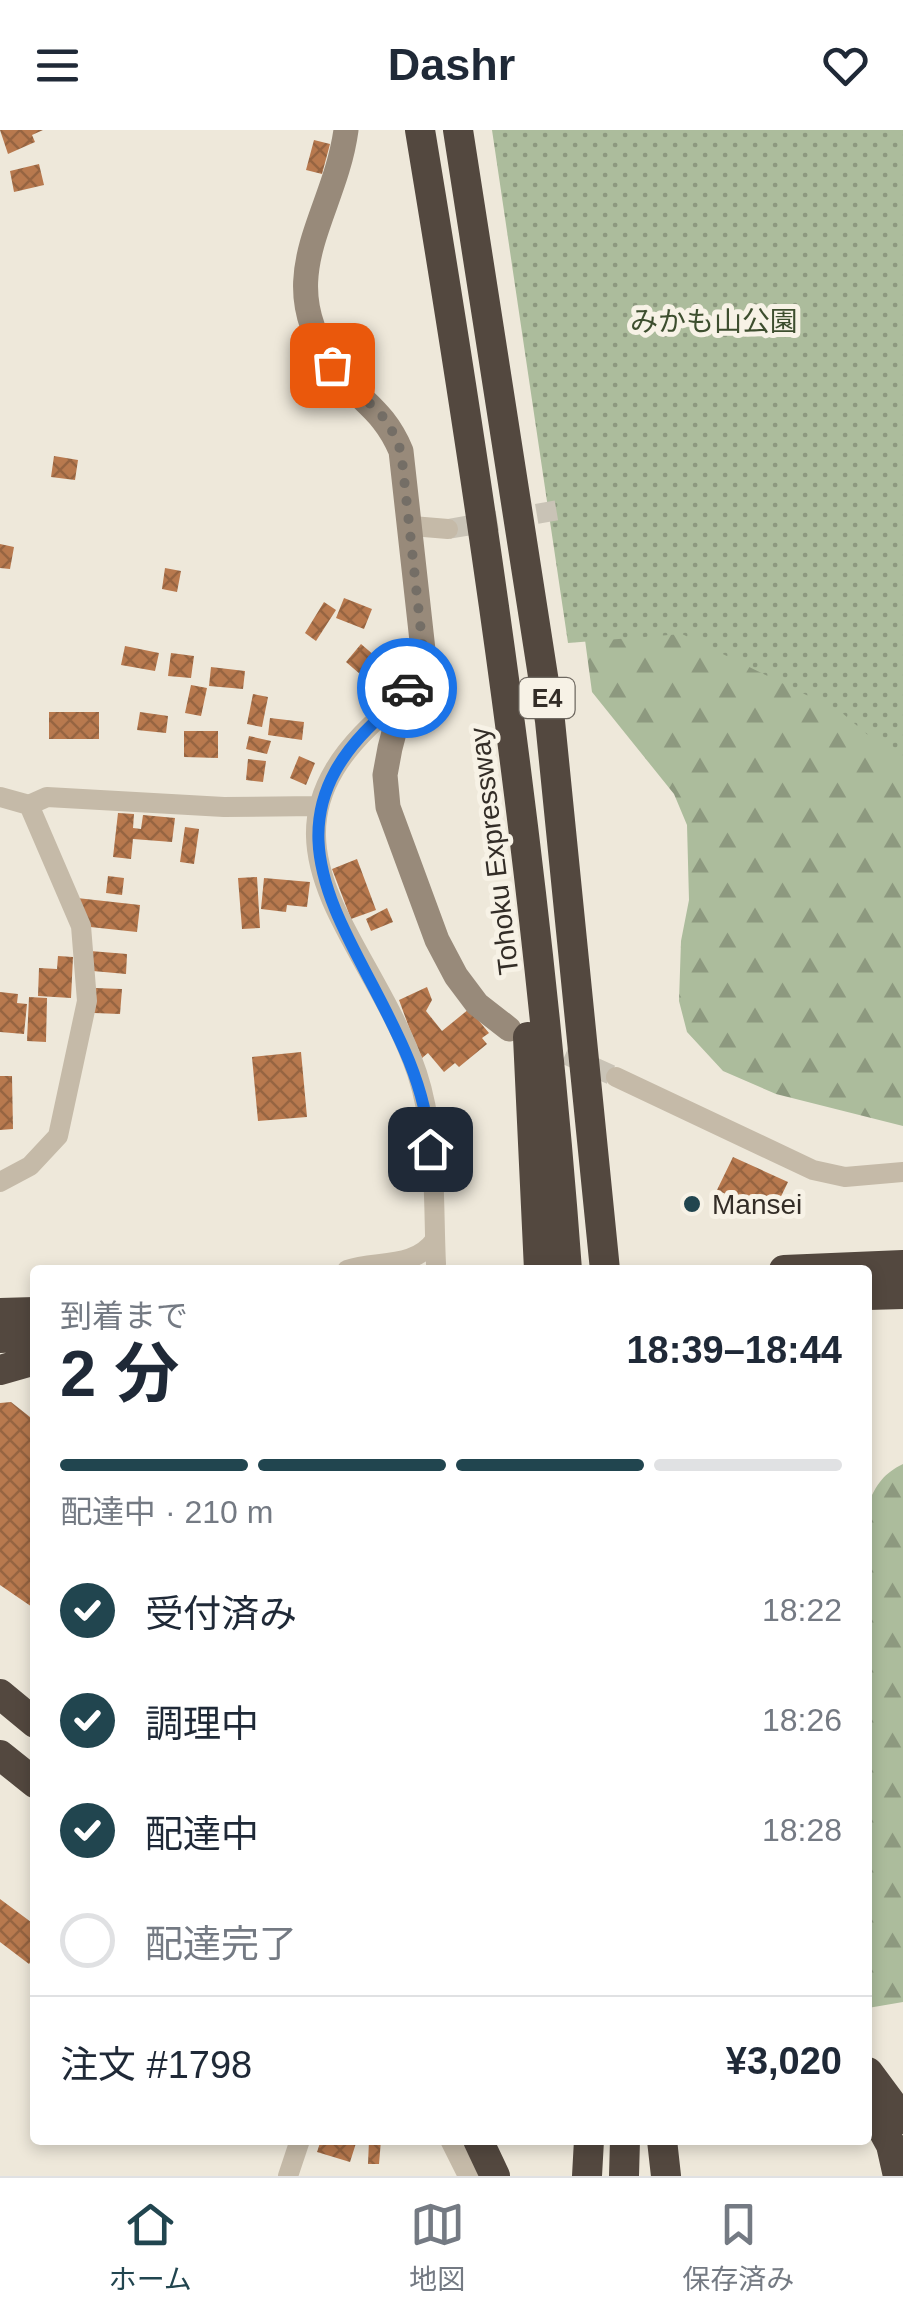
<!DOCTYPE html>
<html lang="ja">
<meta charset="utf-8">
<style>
:root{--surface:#fff;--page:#f2f2f3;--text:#1f2937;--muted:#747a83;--line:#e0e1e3;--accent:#21454f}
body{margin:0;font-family:Arial,"Noto Sans JP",sans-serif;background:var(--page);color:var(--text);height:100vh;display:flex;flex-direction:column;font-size:38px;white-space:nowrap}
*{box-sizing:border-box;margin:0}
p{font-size:32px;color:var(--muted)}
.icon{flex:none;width:55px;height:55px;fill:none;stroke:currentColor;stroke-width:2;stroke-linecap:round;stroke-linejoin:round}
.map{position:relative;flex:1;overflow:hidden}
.drawer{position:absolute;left:30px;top:1135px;width:842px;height:880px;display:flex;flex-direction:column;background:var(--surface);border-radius:10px;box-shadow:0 5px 15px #0003}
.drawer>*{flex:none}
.pin{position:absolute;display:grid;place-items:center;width:85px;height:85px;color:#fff;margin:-42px;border-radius:20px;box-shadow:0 5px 15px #0006}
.courier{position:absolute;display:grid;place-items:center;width:100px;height:100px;margin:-50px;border:8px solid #1a73e8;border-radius:50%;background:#fff;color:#222;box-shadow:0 2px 12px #0007}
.overview em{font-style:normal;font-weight:700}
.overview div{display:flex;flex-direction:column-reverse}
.overview{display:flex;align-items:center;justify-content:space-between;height:170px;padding:0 30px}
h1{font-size:65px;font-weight:700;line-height:75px}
.bar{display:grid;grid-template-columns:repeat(4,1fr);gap:15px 10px;align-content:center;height:120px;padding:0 30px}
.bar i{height:12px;border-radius:8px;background:var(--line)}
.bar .on{background:var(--accent)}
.bar p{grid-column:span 4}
.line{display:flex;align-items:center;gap:25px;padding:0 30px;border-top:2px solid var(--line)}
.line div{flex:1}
ol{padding:0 30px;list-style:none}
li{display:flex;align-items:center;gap:30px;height:110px}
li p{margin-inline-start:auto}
li .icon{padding:10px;border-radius:50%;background:var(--accent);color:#fff;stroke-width:4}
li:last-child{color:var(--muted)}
li i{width:55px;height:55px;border:5px solid var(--line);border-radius:50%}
header{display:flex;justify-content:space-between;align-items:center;height:130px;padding:0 30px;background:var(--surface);font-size:45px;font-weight:700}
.tabs{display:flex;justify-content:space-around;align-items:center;height:140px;border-top:2px solid var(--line);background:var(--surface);font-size:28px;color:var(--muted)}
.tabs a{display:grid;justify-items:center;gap:5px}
.tabs .on{color:var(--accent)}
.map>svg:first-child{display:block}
</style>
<header><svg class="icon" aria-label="menu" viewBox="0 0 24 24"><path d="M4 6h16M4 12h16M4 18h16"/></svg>Dashr<svg class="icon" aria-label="heart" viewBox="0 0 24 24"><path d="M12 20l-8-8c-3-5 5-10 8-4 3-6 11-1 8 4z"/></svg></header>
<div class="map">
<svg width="903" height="2046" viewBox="0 0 903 2046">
<defs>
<pattern id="forest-firs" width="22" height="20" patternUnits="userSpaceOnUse" patternTransform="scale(2.5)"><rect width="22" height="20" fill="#acbc9c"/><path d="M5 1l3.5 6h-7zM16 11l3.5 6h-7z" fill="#8d997f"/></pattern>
<pattern id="park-dots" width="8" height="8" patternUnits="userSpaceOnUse" patternTransform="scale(2.5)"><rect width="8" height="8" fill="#acbc9c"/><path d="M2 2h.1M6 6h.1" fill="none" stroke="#8d997f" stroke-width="1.8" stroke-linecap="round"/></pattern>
<pattern id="building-cross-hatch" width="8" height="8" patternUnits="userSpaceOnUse" patternTransform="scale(2.5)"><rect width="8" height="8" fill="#b8794e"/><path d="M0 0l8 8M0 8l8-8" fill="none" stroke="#966441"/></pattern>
</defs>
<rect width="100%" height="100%" fill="#eee8da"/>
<path fill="url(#forest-firs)" d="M560,323L903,376V996L776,964L723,941L687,902L679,871L681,811L689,770L687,695L674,664L592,562Z
M903,1334V1872L868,1878V1374C876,1355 884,1343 903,1334Z"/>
<path fill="url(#park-dots)" d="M492,0H903V630L896,629L841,582L682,504L568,513Z"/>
<path fill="url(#building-cross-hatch)" d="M0,0H43L32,5L35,12L8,24Z
M314,10L330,14L322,44L306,40Z
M39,34L44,55L14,62L10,41Z
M54,326L78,330L75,350L51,347Z
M0,414L14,417L10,439L0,438Z
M165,438L181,441L177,462L162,459Z
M344,468L372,479L364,499L336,488Z
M324,472L336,480L316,511L305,503Z
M361,514L375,526L360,544L346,532Z
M125,516L159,523L155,541L121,535Z
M171,523L194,526L191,548L168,546Z
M211,537L245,541L243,559L209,556Z
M191,555L207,558L201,586L185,583Z
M253,564L268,567L262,597L247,594Z
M49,582H99V609H49Z
M140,582L168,586L166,603L137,600Z
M270,588L304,592L302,610L268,605Z
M184,601H218V628L184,627Z
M249,606L271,611L267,624L246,619Z
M299,626L315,633L306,655L290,648Z
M248,629L266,631L263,652L246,650Z
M118,683L134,684L133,698L141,699L143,685L175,688L172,712L133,709L131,729L113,727Z
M185,697L199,699L194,734L180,732Z
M357,729L376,780L351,789L332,739Z
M108,746L124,748L122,765L106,763Z
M257,747L260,798L242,799L238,748Z
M264,748L310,752L307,777L287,775L286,782L261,779Z
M77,768L140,775L137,802L81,796Z
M387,778L393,792L371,801L366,789Z
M90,821L127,824L126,844L93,841Z
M58,826L73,827L71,868L38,866L39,838L57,839Z
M427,857L432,870L426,881L442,901L469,879L489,903L482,908L487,914L459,937L455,933L444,942L428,923L422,928L410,900L399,870Z
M95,858L122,859L120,884L94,883Z
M0,862L18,864L17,873L27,874L24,904L0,902Z
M29,867L47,868L46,912L27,911Z
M301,922L307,987L258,991L252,927Z
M0,946H12L13,999L0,1000Z
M733,1027L788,1052L772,1085L717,1060Z
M11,1272L35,1291V1479L0,1455V1273Z
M0,1769L35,1795V1826L29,1834L0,1812Z
M321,2010H357L350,2032L317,2022Z
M369,2010H381L379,2034H368Z"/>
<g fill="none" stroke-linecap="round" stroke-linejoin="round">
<path stroke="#c9c3b6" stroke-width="20" stroke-dasharray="20 10" stroke-linecap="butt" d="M448,399L559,380
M538,912L616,947"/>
<path stroke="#c5baa8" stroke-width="20" d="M412,396L448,399
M403,568C225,704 367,796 417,943C437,1003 433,1071 436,1134
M0,667L29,675L47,667L224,677L318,676
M616,947L813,1040L845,1047L903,1042
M0,1052L30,1036L58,1006L87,871L81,796L29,675
M347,1140C377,1130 414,1139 435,1110
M450,2010L468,2046
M288,2046L300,2010"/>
<path stroke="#988a7a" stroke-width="25" d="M346,0C334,88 269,146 334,237C359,272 383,278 401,321L423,520L403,568L390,618L385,645L388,677L437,810L456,846L477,874L509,899"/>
<path stroke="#53483f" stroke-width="30" d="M420,0C483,379 539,757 567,1140
M458,0L550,591L605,1140
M528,907L539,1140
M784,1140L903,1135
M868,1165L903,1164
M0,1183L35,1182
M0,1208L35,1206
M0,1240L35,1230
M0,1564L35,1593
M0,1625L35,1653
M868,1942L903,1989
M868,1973L891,2015L898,2046
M478,2010L495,2046
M662,2010L666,2046
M587,2046L589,2010
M624,2046L625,2010"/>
</g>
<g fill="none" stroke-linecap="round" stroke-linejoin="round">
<path stroke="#746e66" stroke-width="10" stroke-dasharray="0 18" d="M332,235L388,292L401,321L423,520L407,558"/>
<path stroke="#1a73e8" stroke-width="12" d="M407,558L403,568C202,721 421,845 430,1019"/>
</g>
<circle fill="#21454f" stroke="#f7f2e6" stroke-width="4" cx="692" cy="1074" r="10"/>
<g text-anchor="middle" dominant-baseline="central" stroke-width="10" stroke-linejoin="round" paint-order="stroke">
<rect fill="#f7f2e6" stroke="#6e6860" stroke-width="2.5" x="519.5" y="548" width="55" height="40" rx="8"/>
<g font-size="25" font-weight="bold" fill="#332d27">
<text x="547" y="568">E4</text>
</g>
<g font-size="28" fill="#3d4e2e" stroke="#f7f2e6">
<text x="714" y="191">みかも山公園</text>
</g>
<g font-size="28" fill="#332d27" stroke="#f7f2e6">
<text transform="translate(494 721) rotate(-97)">Tohoku Expressway</text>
</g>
<g font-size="28" fill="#332d27" stroke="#f7f2e6" text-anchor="start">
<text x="712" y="1074">Mansei</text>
</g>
</g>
</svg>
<div class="pin" style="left:332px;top:235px;background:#ea580c"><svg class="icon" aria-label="bag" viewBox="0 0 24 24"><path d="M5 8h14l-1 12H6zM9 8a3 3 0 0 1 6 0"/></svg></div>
<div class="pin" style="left:430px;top:1019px;background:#1f2937"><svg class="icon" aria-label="home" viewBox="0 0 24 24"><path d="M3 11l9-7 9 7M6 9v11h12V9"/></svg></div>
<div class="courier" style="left:407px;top:558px"><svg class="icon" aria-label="car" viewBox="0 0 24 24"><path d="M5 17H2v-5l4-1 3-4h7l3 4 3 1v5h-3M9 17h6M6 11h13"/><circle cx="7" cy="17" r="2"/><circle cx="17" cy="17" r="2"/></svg></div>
<section class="drawer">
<div class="overview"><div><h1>2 分</h1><p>到着まで</p></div><em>18:39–18:44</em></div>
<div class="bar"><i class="on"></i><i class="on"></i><i class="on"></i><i></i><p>配達中 · 210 m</p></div>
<ol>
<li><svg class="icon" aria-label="check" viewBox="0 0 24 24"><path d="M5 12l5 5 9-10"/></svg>受付済み<p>18:22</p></li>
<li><svg class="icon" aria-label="check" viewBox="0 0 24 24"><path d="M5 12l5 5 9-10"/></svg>調理中<p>18:26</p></li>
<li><svg class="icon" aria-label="check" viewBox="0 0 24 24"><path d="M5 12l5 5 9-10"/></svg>配達中<p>18:28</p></li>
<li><i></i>配達完了</li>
</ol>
<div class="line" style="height:130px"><div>注文 #1798</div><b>¥3,020</b></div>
</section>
</div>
<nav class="tabs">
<a class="on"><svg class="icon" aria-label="home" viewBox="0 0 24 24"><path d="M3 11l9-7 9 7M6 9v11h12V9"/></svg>ホーム</a>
<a><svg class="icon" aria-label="map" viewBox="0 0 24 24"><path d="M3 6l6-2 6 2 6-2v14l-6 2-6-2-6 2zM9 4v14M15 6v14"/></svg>地図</a>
<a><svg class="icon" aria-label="saved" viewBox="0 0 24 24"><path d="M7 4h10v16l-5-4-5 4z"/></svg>保存済み</a>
</nav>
